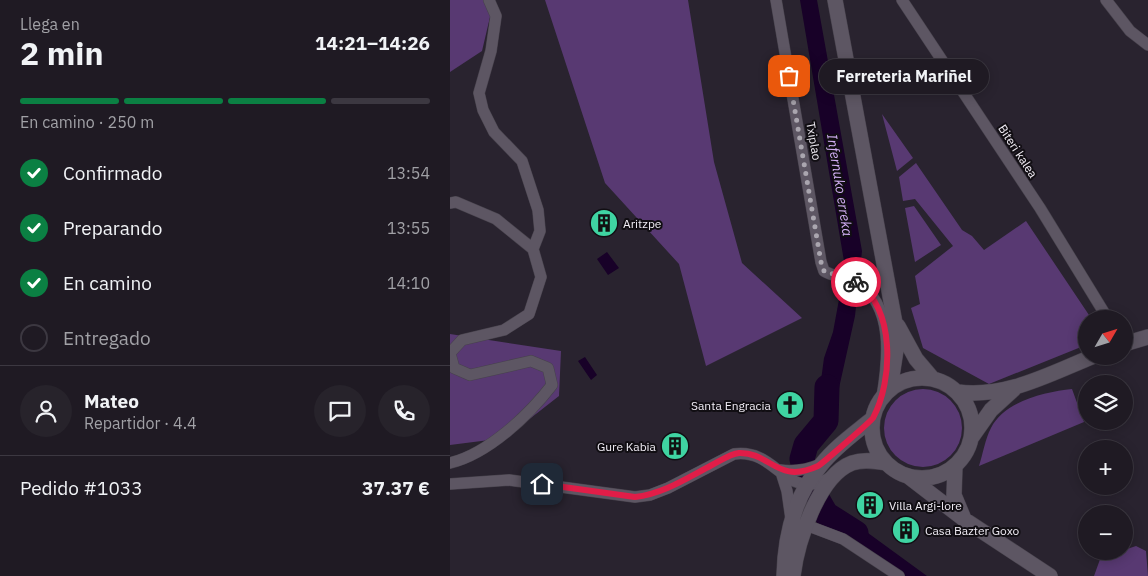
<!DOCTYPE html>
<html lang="es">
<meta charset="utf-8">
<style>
:root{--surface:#1f1a23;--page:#27232b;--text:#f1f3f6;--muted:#a1a1a6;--line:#3c3841;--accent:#0b8043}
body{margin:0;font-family:"IBM Plex Sans",sans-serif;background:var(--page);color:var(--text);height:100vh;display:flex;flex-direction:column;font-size:19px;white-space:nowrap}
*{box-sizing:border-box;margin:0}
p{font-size:16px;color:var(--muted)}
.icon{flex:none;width:28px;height:28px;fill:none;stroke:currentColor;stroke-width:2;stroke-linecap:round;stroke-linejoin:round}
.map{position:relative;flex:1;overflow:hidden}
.details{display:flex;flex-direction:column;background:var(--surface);width:450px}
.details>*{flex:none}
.needle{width:32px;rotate:51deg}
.controls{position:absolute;left:628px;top:310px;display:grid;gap:10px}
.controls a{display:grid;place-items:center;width:55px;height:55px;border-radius:50%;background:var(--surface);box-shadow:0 2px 12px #0003,0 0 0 1px var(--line);font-size:25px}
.pin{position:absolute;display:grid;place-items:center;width:42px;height:42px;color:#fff;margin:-21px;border-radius:10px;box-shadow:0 2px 8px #0006}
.courier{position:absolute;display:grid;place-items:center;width:50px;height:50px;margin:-25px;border:4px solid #e11d48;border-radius:50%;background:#fff;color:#222;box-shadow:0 1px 6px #0007}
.bubble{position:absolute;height:35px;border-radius:18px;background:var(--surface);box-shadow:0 2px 12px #0003,0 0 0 1px var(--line);font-size:16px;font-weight:800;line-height:35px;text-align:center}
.head em{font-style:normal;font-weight:800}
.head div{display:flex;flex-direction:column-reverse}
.head{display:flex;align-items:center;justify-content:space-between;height:85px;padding:0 20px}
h1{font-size:32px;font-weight:800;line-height:38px}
.bar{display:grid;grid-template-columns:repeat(4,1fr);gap:8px 5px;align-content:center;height:60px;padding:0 20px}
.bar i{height:6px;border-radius:4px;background:var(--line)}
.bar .on{background:var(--accent)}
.bar p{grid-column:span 4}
.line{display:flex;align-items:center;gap:12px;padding:0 20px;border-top:1px solid var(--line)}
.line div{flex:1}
.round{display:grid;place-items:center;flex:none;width:52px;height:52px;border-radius:26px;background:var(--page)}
ol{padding:0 20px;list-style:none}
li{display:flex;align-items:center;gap:15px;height:55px}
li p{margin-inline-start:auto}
li .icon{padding:5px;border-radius:50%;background:var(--accent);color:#fff;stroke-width:4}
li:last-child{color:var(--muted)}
li i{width:28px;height:28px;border:2px solid var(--line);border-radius:50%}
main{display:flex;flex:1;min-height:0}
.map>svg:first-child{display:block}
</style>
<main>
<section class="details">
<div class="head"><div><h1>2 min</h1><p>Llega en</p></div><em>14:21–14:26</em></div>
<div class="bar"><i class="on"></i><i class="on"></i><i class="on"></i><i></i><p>En camino · 250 m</p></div>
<ol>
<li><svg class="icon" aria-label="check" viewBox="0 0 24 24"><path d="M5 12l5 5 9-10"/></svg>Confirmado<p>13:54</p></li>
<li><svg class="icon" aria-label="check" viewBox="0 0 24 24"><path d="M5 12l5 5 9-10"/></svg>Preparando<p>13:55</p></li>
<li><svg class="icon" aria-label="check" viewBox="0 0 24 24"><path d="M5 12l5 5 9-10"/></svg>En camino<p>14:10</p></li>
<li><i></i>Entregado</li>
</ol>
<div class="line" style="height:90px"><a class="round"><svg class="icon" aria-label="person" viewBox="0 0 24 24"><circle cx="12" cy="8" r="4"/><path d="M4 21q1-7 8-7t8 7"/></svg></a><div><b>Mateo</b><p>Repartidor · 4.4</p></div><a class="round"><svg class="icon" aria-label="chat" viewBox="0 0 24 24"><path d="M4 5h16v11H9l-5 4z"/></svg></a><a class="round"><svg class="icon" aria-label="phone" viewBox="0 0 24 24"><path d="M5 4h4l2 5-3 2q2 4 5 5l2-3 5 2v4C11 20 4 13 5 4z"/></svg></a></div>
<div class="line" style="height:65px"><div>Pedido #1033</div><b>37.37 €</b></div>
</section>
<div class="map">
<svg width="698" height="576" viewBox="0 0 698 576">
<rect width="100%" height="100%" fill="#29232f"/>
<path fill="#583972" d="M0,0H44L32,51L0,72Z
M95,0H238L264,162L292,263L352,318L256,366L229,264L155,183Z
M432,114L463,158L447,171Z
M466,163L512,230L522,236L534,250L576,221L641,318L636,319V345L539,384L473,348L461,308L470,304L465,276L503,246L465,199L453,201L449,177Z
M464,206L491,245L465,262L455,208Z
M0,334L111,351L109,396L55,438L0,445Z
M622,389L634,422L529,466C533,454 535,439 541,428C554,401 595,392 622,389Z
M434 428a39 39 0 1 1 78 0a39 39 0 1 1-78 0Z
M674,543L677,549L686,546L696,551L698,576H644L653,551H674Z"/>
<path fill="#180128" d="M350,0H367L412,251L405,316L381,424L372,418L370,388L374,358L383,332L395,267Z
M157,252L169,268L158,275L147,259Z
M135,357L147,375L141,380L128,361Z
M381,506L477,576H455L403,538L373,520Z"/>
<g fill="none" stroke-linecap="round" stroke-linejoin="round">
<path stroke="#180128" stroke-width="25" d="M377,387L376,421L356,445L352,459L357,481L376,514L406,533"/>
<defs>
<path id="street" d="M39,0L46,16L41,51L29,93L33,110L44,132L72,161L88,210L90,231L83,249
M326,0L371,262L374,271C384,277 396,277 407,283C445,305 438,361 432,397
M452,0L590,208L658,319
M656,0L680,31L698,45
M0,203L6,202L46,219L83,249L91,277L79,314L54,330L12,340L0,353L4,368L20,375L81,361L98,368L102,385C79,415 38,454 0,463
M330,470C345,472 357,470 371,464
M331,472L337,491L341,519
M0,484L59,480L185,497L200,495L218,488L284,454C330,448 334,505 383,476
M356,525L393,539L449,576"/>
<path id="secondary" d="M385,0L445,323L446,350L440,389
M448,326L466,359L483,379
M674,344L698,337
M422 428a50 50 0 1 1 100 0a50 50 0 1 1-100 0Z
M508,392C557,398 599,374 644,356
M522,437L541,410L564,389
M505,466L504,495L514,519
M459,477L515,520L600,576
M334,576C335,536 344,496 371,465C385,447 405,433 422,419
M343,576C347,543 368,476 402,463C413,459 425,461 436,463"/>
</defs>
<use href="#street" stroke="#47424c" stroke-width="12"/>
<use href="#secondary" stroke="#47424c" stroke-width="16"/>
<use href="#street" stroke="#5d5663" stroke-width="11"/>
<use href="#secondary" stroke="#5d5663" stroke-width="15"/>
</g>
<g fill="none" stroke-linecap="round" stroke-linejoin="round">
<path stroke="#aaa6af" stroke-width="5" stroke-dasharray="0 9" d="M339,76L371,262L374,271L406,282"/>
<path stroke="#e11d48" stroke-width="6" d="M92,484L185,497C213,494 237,478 262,465C270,461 280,454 289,453C321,452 327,485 368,466C373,463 420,422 423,418C443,381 446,307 406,282"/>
</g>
<defs>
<symbol id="building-disc" viewBox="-11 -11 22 22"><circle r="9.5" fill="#3fd4a2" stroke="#110e13"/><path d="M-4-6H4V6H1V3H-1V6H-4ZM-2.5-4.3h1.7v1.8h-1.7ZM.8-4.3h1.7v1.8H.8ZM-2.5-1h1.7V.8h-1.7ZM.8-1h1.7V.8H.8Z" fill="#111"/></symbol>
<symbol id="church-disc" viewBox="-11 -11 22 22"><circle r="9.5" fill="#3fd4a2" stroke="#110e13"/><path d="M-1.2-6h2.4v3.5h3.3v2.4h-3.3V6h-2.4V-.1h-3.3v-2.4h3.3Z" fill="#111"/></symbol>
</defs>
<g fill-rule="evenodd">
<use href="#building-disc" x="138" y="207" width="32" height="32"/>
<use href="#church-disc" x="324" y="389" width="32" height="32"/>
<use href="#building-disc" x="209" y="430" width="32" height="32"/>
<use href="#building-disc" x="404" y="489" width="32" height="32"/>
<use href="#building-disc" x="440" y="514" width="32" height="32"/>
</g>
<g text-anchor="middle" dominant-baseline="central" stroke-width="4" stroke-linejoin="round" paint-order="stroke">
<g font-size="12" fill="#f0ecf4" stroke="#110e13">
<text transform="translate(364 141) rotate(80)">Txiplao</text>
<text transform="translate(568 151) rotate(57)">Biteri kalea</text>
</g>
<g font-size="12" fill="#f0ecf4" stroke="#110e13" text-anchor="start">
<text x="173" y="223">Aritzpe</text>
<text x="321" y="405" text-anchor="end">Santa Engracia</text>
<text x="206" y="446" text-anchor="end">Gure Kabia</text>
<text x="439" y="505">Villa Argi-lore</text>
<text x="475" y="530">Casa Bazter Goxo</text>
</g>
<g font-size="14" font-style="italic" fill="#d1adf3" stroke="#110e13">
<text transform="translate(390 185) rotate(81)">Infernuko erreka</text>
</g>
</g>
</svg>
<div class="controls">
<a><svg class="needle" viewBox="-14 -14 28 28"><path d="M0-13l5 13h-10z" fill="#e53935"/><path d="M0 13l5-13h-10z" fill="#a1a1a6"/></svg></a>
<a><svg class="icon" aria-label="layers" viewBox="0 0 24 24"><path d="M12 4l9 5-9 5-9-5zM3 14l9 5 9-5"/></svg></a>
<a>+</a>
<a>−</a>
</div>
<div class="pin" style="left:339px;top:76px;background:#ea580c"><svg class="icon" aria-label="bag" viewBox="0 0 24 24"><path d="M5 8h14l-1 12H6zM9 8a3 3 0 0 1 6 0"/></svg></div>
<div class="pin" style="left:92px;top:484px;background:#1f2937"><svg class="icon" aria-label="home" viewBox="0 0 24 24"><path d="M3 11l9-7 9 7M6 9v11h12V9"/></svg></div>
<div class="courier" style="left:406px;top:282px"><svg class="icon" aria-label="bike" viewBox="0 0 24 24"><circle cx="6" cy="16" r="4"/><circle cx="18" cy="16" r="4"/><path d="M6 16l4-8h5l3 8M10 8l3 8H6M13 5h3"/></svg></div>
<div class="bubble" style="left:369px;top:59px;width:170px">Ferreteria Mariñel</div>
</div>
</main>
